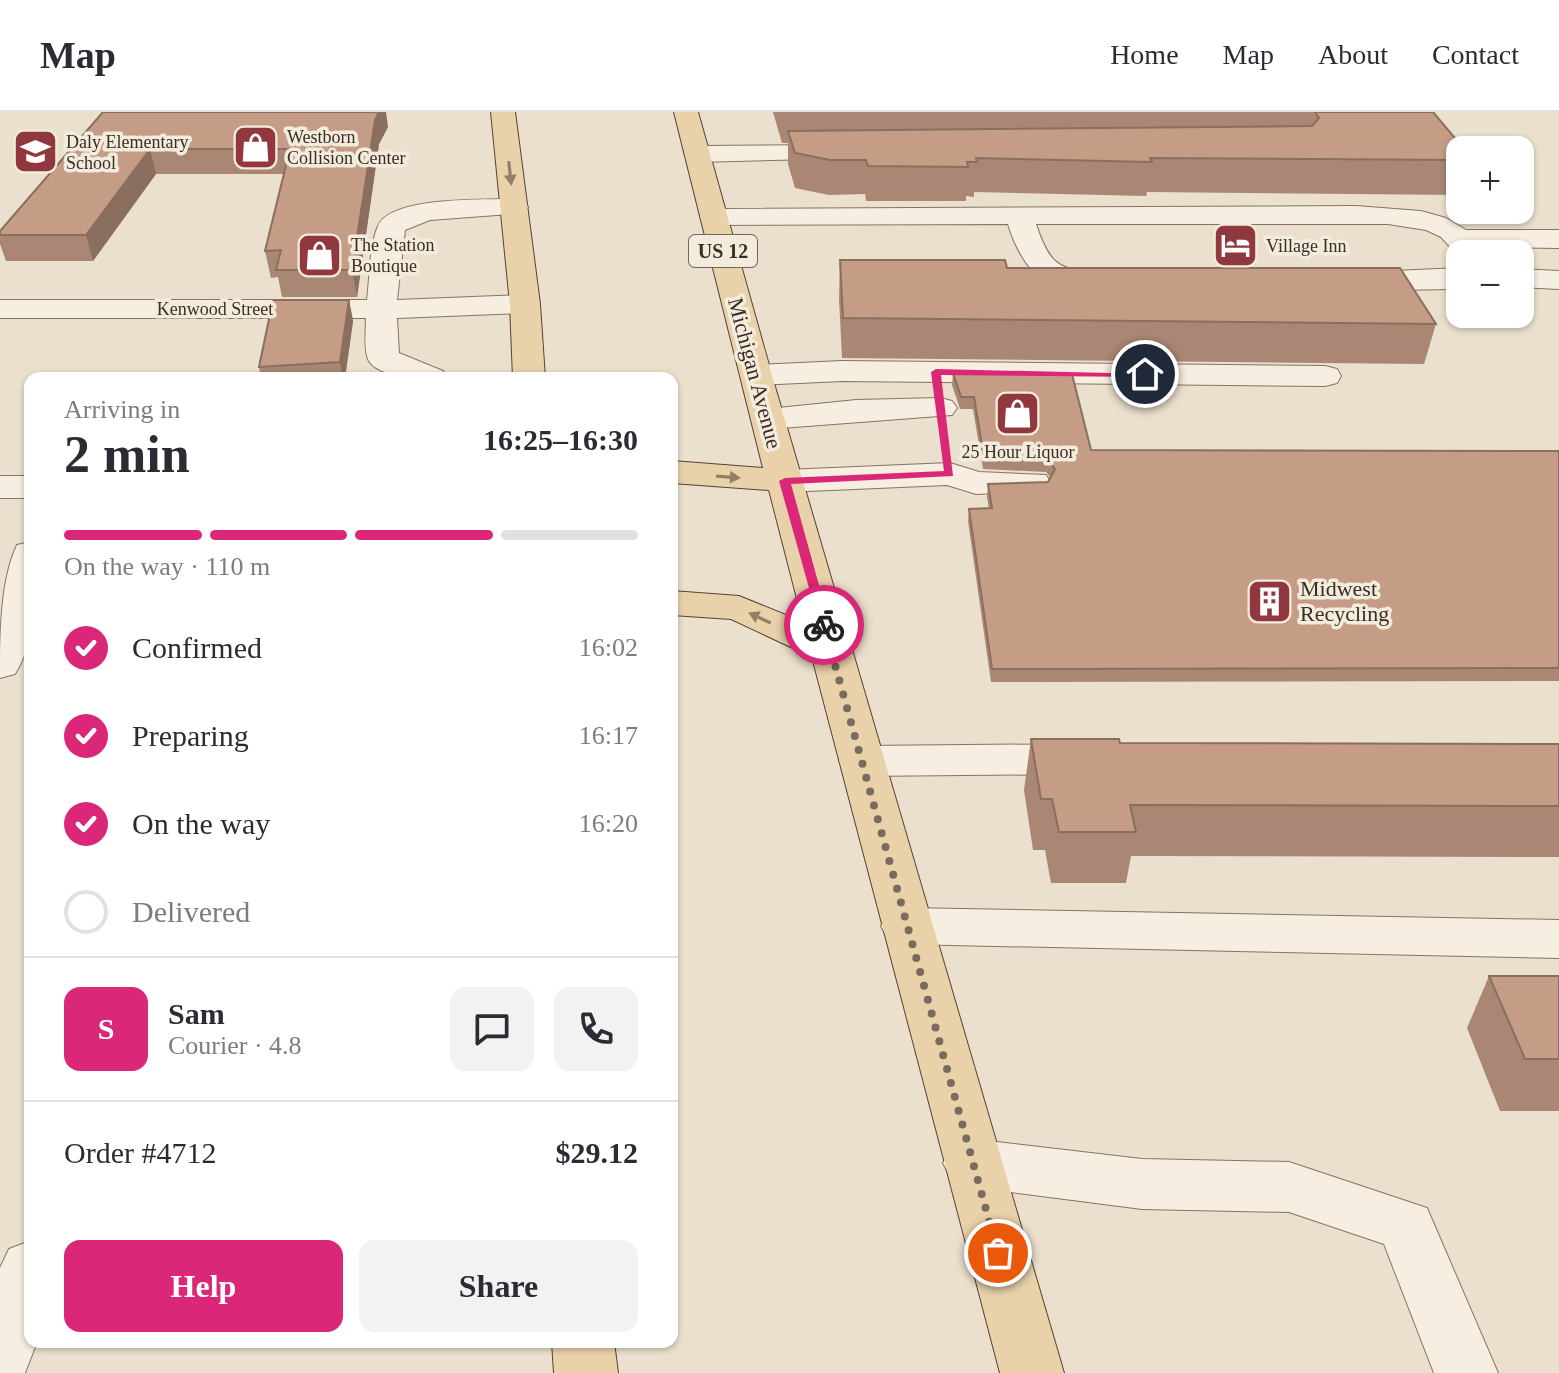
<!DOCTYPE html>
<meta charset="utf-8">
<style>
:root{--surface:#fff;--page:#f2f2f3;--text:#2b2b33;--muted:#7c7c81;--line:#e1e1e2;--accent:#db2777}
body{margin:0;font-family:"Times New Roman",serif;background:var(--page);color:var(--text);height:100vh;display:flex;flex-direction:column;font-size:30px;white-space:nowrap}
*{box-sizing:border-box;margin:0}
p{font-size:26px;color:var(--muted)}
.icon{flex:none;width:44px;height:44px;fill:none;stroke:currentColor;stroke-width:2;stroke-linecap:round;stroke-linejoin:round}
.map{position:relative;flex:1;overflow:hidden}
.side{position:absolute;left:24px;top:260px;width:654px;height:976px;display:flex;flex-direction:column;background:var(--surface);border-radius:16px;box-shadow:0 2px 6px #0004}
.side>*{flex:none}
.buttons{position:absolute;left:1446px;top:24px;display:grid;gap:16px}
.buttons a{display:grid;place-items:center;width:88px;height:88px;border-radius:16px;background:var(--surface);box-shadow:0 2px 6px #0004;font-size:40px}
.pin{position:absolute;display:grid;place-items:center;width:68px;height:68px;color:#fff;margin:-34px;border:4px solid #fff;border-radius:50%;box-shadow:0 2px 8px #0007}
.courier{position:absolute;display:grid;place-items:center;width:80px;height:80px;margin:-40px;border:6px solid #db2777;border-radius:50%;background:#fff;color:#222;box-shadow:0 2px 10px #0007}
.headline em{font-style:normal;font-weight:700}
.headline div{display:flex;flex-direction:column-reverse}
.headline{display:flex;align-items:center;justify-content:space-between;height:136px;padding:0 40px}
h1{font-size:52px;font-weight:700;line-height:60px}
.bar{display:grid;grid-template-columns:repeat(4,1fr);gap:12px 8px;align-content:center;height:96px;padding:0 40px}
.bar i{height:10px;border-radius:6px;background:var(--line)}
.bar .active{background:var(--accent)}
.bar p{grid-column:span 4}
.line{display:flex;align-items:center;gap:20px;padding:0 40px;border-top:2px solid var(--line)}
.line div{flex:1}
.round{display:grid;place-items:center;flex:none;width:84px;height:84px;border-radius:16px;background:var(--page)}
ol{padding:0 40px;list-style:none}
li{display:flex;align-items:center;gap:24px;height:88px}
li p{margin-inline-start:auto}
li .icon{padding:8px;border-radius:50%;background:var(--accent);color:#fff;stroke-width:4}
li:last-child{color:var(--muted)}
li i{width:44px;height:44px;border:4px solid var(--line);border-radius:50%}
.primary-button{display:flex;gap:16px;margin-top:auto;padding:16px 40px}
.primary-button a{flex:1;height:92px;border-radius:16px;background:var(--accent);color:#fff;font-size:32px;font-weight:700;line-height:92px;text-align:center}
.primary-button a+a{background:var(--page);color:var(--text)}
header{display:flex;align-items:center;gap:48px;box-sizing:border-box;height:112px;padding:0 40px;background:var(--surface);border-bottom:2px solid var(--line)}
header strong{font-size:38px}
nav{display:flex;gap:44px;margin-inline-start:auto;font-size:28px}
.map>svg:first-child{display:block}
</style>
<header>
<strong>Map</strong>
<nav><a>Home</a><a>Map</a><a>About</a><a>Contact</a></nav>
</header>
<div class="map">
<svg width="1559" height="1261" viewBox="0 0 1559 1261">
<rect width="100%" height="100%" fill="#ebe0cd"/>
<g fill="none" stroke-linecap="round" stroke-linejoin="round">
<defs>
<path id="minor" d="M847,33L860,41L856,46L697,50L684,42L697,34Z
M514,87L524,89L528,95L524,101L430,108L405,118L397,188L525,183L536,186L540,192L536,198L525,201L397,206L399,241L443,259L447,266C428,266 372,268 367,244C364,233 366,218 366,206H0V188H367C370,166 369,134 378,114C391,84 486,88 514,87Z
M1356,94L1421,99L1446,106L1466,118H1559V136L1481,135L1486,142H1460V146L1441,125L1426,118L1388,112H1036C1053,163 1062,153 1108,165L1112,171L1108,177C1053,191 1023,161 1008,112L714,113L704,111L700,105L704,99L714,97Z
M1460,156V174L1449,177L1350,179L1339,176L1335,170L1339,164L1350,161Z
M1520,157L1559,159V177L1520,175Z
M842,249L1325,254L1337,257L1341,264L1337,271L1325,274L842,269L756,273L744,270L740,263L744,256L756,253Z
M940,286L952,289L957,296L952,303L768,317L756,314L751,307L756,300L768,297L856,288Z
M950,351L979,360L1046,363L1051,371L1046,379L976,382L947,373L785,380L772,377L767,369L772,361L785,358Z
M0,364H30V386H0Z
M30,430C30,471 39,526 15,562L0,566C0,524 0,469 17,433Z
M1087,632L1103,637L1109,647L1103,657L1087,662L861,664L845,659L839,649L845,639L861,634Z
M906,796L1559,808V846L906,832L888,827L881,814L888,801Z
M972,1027L1142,1047L1289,1050L1427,1096L1498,1261H1434L1384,1132L1289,1100L1142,1097L972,1075L952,1068L943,1051L952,1034Z
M30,1129V1230H37L25,1261H0V1156L9,1137Z"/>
<path id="major" d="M491,0H515L540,192L545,266H513L510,192Z
M674,0H698L776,278L1064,1261H1000L812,545L731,507L672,503V479L739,484L803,510L769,378L672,371V349L763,356Z
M552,1230H614L618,1261H554Z"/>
</defs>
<use href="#minor" stroke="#877362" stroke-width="2"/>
<use href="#major" stroke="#564235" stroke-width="2"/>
<use href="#minor" fill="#f6eee0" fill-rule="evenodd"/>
<use href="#major" fill="#e9d1aa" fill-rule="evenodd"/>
</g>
<path fill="#a98774" d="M103,0L388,15L379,32L357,185H282L278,165L271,166L265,139L284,62H156L93,149H6L0,132V119Z
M773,0H1433L1460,38V83L1147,80L1146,84L974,80V85L966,84V89H866L865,82L829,83L795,76L788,52V31H782Z
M840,148L1007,156L1436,212L1424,252L842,246L839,187Z
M349,188L353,209L345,266H261L259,255Z
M953,261L1091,338L1559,339V569L991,570L968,409L969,397H989L987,385L988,372L1048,370L1050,365L1046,360L983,357L973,297H960L952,273Z
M1031,627L1120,631L1559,632V745L1131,744L1126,771H1051L1045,738H1033L1024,678Z
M1489,864H1559V999H1500L1467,916Z"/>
<path fill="#8a6e5e" d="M379,0H386L388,15L379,32L357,185L352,158L375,8Z
M150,37L156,62L93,149L86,123Z
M349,188L353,209L345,266H343L340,250Z"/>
<path fill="#c59d87" stroke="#8a6e5e" stroke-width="2" d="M103,0H379L375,8L352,158H276L281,138L265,139L290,37H150L86,123H0V119Z
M1315,0H1433L1465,38H1460V48L1150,46L1152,50L976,46L977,50H967L968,55L868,54L866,48H830L795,41L788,19L1312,14L1319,6Z
M840,148H1005L1007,156H1400L1436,212L843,206Z
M273,188H349L340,250L259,255Z
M953,261L1072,262L1091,338L1559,339V556L992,557L969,397L992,396L988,372L1048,370L1055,357L1048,348L984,345L974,285H961Z
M1031,627H1119L1120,631L1559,632V694L1130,693L1136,720H1059L1052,687H1041Z
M1489,864H1559V947H1525Z"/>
<defs><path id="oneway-solid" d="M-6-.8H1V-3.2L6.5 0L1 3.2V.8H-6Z" transform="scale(2)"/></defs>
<g fill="#917f67">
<use href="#oneway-solid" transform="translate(510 61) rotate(84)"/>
<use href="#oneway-solid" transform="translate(728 365) rotate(4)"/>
<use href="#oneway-solid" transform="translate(760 506) rotate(-155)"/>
</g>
<path fill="#db2777" d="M936,257L1150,262L1145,265L941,263L953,364L791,372L830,513L820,515L779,369L785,366L944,359L931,260Z"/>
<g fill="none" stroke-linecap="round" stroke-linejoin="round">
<path stroke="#776c5f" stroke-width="8" stroke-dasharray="0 14.4" d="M824,513L998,1141"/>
</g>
<defs>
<symbol id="shop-square" viewBox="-11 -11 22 22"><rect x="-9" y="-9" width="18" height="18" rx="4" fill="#90383e" stroke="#f3ebdc"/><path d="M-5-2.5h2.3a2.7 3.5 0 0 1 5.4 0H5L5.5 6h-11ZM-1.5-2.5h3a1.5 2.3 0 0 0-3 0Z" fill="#fff"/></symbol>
<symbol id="school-square" viewBox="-11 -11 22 22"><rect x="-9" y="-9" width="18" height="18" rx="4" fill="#90383e" stroke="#f3ebdc"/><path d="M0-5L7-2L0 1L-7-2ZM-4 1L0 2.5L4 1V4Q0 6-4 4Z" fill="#fff"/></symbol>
<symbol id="hotel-square" viewBox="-11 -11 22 22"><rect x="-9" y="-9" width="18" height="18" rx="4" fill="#90383e" stroke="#f3ebdc"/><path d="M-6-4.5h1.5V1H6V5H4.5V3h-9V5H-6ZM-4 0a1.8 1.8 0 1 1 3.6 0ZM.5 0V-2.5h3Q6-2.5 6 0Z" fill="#fff"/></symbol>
<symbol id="building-square" viewBox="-11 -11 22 22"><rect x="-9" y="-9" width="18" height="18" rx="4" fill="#90383e" stroke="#f3ebdc"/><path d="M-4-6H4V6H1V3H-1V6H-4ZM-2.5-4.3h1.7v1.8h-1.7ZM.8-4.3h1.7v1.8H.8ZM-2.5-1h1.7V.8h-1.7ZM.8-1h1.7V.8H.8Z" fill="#fff"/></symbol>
</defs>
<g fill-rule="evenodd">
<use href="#shop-square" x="230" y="10" width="51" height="51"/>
<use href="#school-square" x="10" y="14" width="51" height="51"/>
<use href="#hotel-square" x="1210" y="108" width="51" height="51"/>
<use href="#shop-square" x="294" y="118" width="51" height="51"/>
<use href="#shop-square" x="992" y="276" width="51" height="51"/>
<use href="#building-square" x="1244" y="464" width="51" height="51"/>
</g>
<g text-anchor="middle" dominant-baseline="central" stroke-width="7" stroke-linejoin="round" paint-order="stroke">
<g font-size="18" fill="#392d24" stroke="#f3ebdc" text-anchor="start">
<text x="287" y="25">Westborn<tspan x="287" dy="21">Collision Center</tspan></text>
<text x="66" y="30">Daly Elementary<tspan x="66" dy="21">School</tspan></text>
<text x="351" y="133">The Station<tspan x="351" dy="21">Boutique</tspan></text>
<text x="1266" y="134">Village Inn</text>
<text x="1018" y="340" text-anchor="middle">25 Hour Liquor</text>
</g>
<g font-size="18" fill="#392d24" stroke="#f3ebdc">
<text x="215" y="197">Kenwood Street</text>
</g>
<rect fill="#f3ebdc" stroke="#71665b" stroke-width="2" x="689" y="123" width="68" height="32" rx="6"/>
<g font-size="20" font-weight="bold" fill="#392d24">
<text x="723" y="139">US 12</text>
</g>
<g font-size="22" fill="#392d24" stroke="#f3ebdc">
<text transform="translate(755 261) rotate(75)">Michigan Avenue</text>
</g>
<g font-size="22" fill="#392d24" stroke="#f3ebdc" text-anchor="start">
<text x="1300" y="476">Midwest<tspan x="1300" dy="25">Recycling</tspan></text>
</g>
</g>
</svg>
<div class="buttons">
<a>+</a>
<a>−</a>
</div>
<div class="pin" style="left:998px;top:1141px;background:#ea580c"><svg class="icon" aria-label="bag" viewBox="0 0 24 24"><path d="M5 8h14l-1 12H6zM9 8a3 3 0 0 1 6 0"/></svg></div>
<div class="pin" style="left:1145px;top:262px;background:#1f2937"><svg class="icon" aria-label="home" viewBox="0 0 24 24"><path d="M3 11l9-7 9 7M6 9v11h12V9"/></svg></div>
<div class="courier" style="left:824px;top:513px"><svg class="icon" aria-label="bike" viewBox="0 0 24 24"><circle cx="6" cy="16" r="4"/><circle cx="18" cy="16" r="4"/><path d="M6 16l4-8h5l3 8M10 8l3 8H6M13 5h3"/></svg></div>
<section class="side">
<div class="headline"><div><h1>2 min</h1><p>Arriving in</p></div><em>16:25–16:30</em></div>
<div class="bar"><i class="active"></i><i class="active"></i><i class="active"></i><i></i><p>On the way · 110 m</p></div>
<ol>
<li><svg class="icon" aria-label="check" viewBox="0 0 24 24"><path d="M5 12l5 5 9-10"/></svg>Confirmed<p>16:02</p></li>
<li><svg class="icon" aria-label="check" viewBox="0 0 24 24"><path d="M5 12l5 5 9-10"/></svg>Preparing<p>16:17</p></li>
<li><svg class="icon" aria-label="check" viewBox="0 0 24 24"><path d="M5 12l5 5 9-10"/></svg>On the way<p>16:20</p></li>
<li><i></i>Delivered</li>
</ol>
<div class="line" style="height:144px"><b class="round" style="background:var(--accent);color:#fff">S</b><div><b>Sam</b><p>Courier · 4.8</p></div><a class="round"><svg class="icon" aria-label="chat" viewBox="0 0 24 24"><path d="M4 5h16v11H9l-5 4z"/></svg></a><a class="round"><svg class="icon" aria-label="phone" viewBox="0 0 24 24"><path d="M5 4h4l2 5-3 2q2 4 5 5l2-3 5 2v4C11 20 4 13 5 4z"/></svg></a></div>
<div class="line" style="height:104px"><div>Order #4712</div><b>$29.12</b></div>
<div class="primary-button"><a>Help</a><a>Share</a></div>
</section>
</div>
